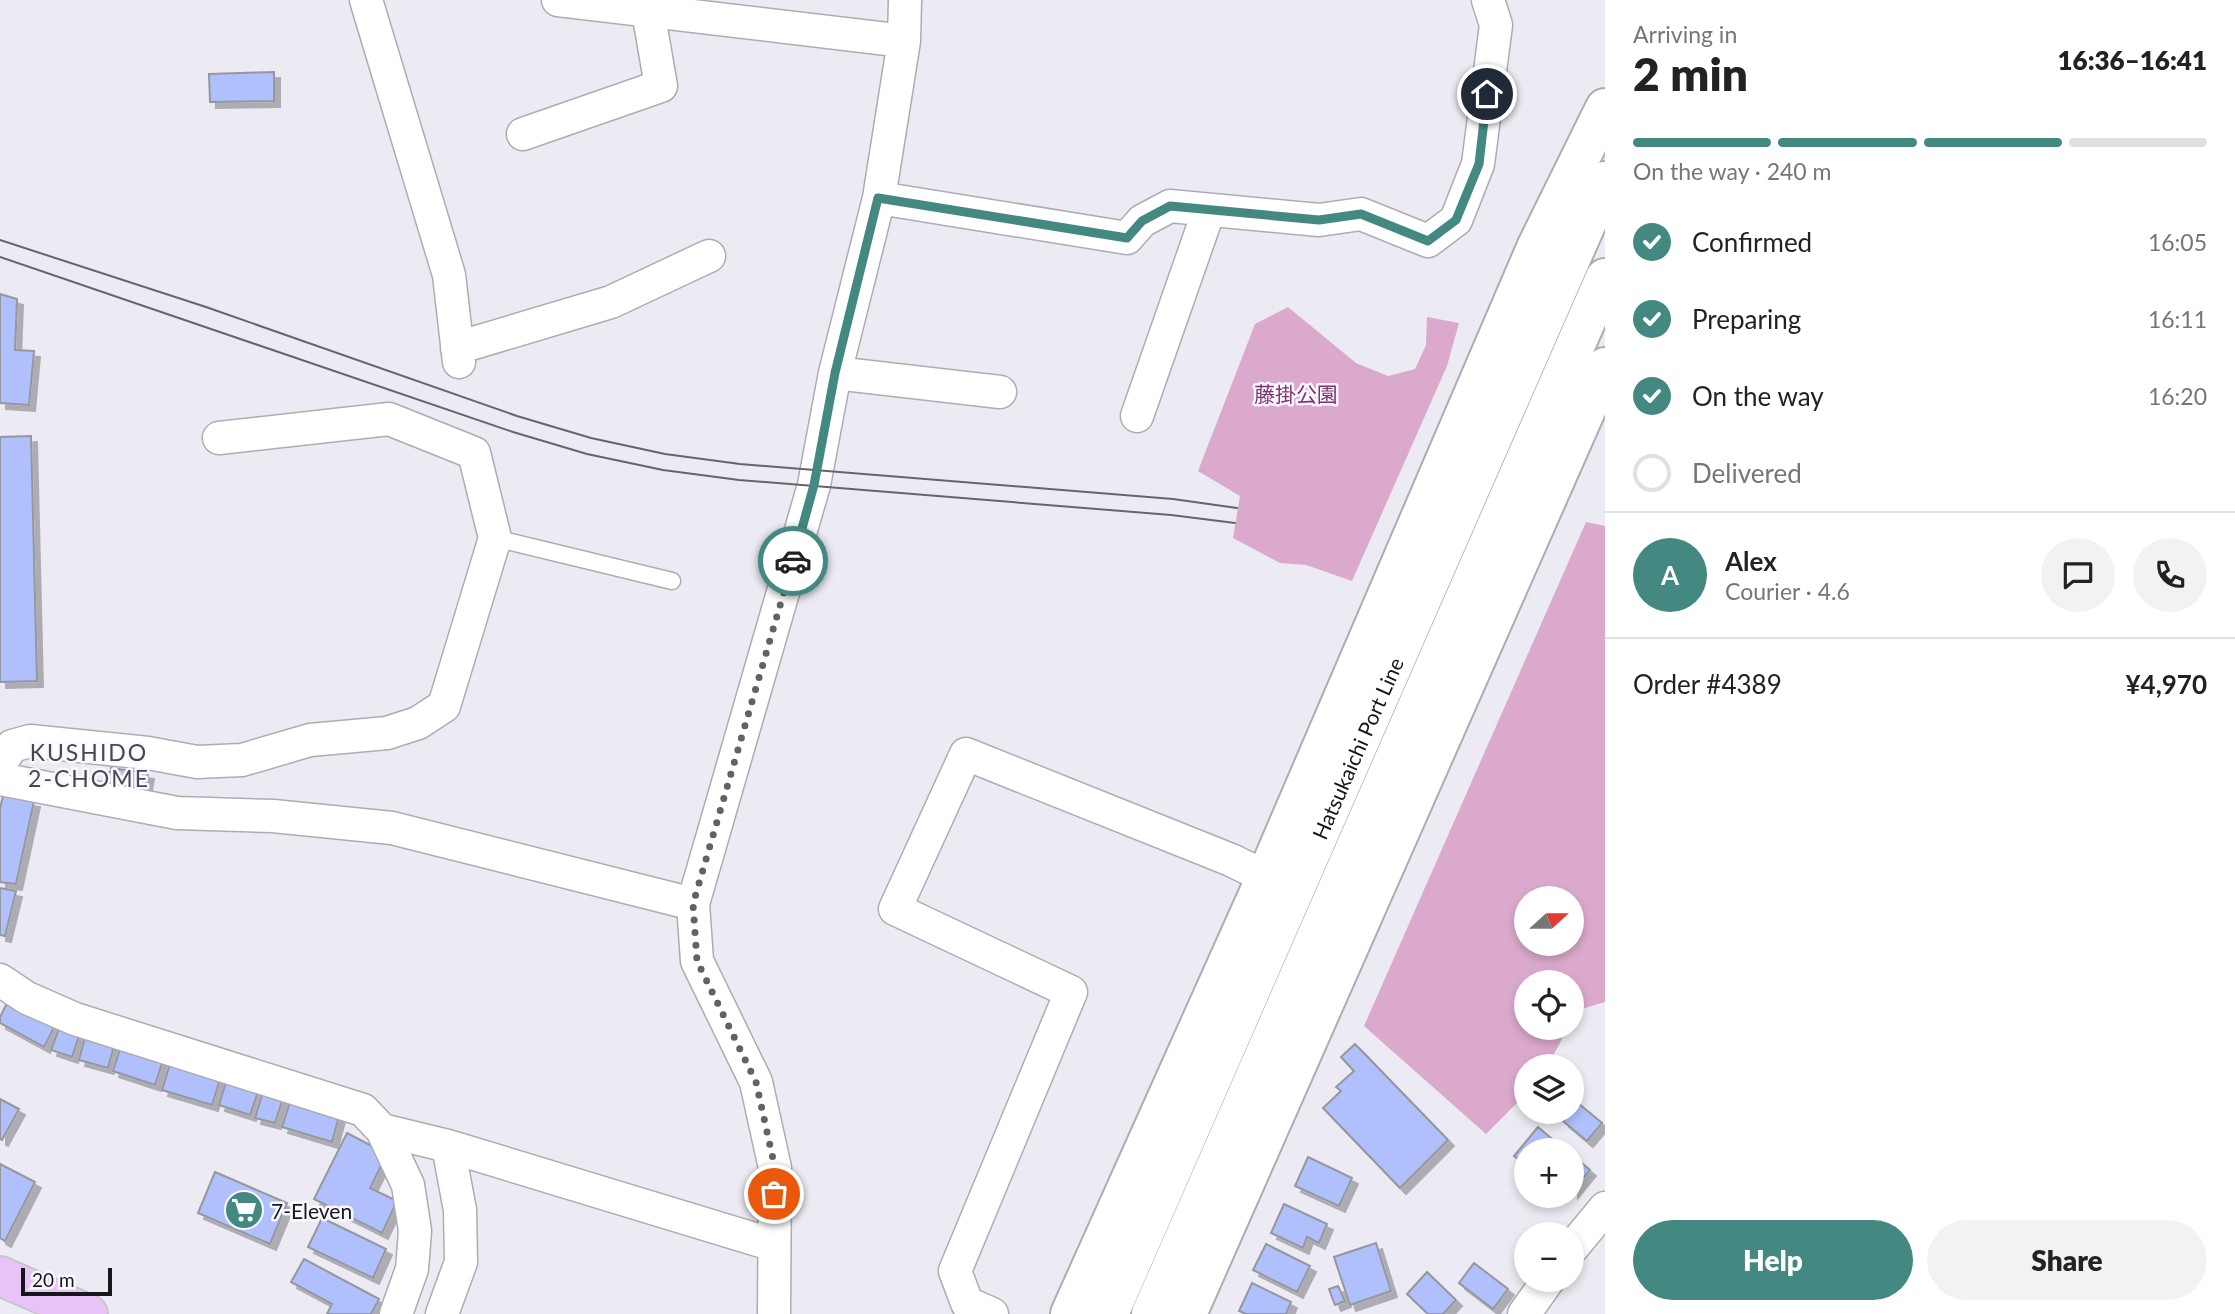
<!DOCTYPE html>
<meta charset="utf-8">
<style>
:root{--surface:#fff;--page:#f2f2f2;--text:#222;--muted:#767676;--line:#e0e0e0;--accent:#438981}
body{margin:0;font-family:Lato,"Noto Sans JP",sans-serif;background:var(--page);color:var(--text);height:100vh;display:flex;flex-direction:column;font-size:26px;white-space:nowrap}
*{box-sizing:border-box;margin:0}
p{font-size:23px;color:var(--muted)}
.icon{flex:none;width:38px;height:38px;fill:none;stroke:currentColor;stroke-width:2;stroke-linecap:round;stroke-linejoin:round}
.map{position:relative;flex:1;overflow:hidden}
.details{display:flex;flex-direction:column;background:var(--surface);width:630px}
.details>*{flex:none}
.needle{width:46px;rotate:69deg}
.buttons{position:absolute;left:1514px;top:886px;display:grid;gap:14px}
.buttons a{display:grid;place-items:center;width:70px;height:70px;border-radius:50%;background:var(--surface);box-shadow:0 4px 10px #0003;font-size:35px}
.scale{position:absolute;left:21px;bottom:18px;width:91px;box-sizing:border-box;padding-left:7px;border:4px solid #17171a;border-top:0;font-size:19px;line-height:24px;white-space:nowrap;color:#17171a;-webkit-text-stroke:5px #f9f8ff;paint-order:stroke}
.pin{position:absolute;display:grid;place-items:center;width:60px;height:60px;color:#fff;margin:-30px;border:4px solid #fff;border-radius:50%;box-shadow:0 2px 7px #0007}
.courier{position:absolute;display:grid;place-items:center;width:70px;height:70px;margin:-35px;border:5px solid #438981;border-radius:50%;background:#fff;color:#222;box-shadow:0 2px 9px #0007}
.overview em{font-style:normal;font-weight:800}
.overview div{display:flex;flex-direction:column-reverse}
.overview{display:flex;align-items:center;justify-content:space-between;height:119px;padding:0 28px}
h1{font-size:46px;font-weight:800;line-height:52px}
.bar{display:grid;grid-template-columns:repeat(4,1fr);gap:10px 7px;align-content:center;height:84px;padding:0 28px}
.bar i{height:9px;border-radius:5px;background:var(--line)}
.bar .selected{background:var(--accent)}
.bar p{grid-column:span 4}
.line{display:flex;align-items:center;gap:18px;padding:0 28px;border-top:2px solid var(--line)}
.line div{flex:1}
.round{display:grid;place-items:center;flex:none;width:74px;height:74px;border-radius:37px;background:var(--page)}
ol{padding:0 28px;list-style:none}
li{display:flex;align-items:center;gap:21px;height:77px}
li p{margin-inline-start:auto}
li .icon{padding:7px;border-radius:50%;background:var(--accent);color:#fff;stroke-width:4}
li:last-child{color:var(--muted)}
li i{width:38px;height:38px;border:4px solid var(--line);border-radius:50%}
.action{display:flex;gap:14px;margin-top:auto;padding:14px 28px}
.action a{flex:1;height:80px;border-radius:42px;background:var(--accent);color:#fff;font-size:28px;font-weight:800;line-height:80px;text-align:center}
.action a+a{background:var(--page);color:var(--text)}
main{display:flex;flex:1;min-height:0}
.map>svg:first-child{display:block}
</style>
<main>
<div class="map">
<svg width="1605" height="1314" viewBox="0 0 1605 1314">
<defs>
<filter id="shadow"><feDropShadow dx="6" dy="6" stdDeviation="0" flood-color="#0004"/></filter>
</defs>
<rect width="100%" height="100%" fill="#ecebf3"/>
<path fill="#dba9cc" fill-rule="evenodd" d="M1288,307L1356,363L1388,376L1415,369L1426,345L1427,317L1459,323L1447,366L1352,581L1306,565L1280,563L1233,538L1240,496L1198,471L1255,324Z
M1586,522L1605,526V1002L1578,1010L1572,1021V982H1526V1027H1568L1548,1066H1526V1094L1486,1134L1364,1026ZM1526,898H1572V943H1526Z"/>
<path fill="#b0c0fc" stroke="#95979e" stroke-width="2" filter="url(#shadow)" d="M274,72V101L210,102L209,74Z
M0,294L17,299L15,350L34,351L29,405L0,403Z
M31,436L37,681L0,682V437Z
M111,768L148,773L145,791L109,786L108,772H111Z
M3,796L34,801L16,884L0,882V808Z
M0,888L16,891L5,936L0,935Z
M9,999L56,1024L44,1047L0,1023V1017Z
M60,1026L80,1033L72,1057L51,1050Z
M85,1037L114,1046L108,1068L79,1060Z
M1355,1044L1448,1140L1400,1188L1323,1108L1341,1091L1336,1087L1354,1071L1341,1057Z
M121,1046L163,1060L155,1085L113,1071Z
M170,1064L220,1079L212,1105L162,1090Z
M226,1082L258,1092L250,1115L219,1105Z
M263,1092L283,1098L275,1123L255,1118Z
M0,1099L19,1109L2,1140L0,1139Z
M290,1102L339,1116L332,1142L282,1127Z
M1578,1103L1602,1123L1587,1141L1563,1121Z
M1538,1127L1565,1150H1526V1165L1514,1156Z
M347,1133L372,1146L383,1162L370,1188L397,1201L382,1233L314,1199Z
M1572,1155L1590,1170L1572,1192Z
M1308,1157L1352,1178L1339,1206L1295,1186Z
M0,1164L35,1182L5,1241L0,1238Z
M215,1172L287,1203L270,1244L198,1213Z
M1284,1204L1327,1224L1319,1243L1307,1237L1303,1248L1271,1233Z
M322,1218L386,1249L373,1278L308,1247Z
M1376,1243L1391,1291L1350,1305L1334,1257Z
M1266,1244L1310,1266L1297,1292L1253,1270Z
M304,1259L379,1299L371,1314H327L332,1304L291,1282Z
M1474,1263L1508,1289L1493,1309L1459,1283Z
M1427,1272L1456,1300L1443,1314H1428L1407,1294Z
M1252,1283L1291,1302L1286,1314H1246L1239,1311Z
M1338,1286L1345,1301L1335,1305L1329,1289Z"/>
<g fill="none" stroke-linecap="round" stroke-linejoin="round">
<defs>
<path id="lane" d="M495,538L672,581"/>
<path id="street" d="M366,0L449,275L459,362
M558,0L904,41
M523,134L661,86L648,11
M879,198L1127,238L1142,221L1170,206L1319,220L1361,214L1428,241L1456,220L1478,164L1496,25L1488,0
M457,348L611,302L709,256
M835,373L1000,392
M1137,416L1209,210
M0,764L12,746L30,741L148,753L197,762L242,760L310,740L387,733L418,723L444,706L495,538L474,453L389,419L219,438
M0,779L177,813L273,816L392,828L693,904
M0,980L27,998L75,1019L363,1110L382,1130L408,1185L415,1231L412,1269L396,1314
M382,1130L448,1146L774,1245
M1572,1248L1605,1208
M442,1314L461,1262L460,1210L448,1146
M774,1314L775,1168L756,1082L697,961L693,904L814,485L835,373L879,198L904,41L905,0
M992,1314L967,1303L955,1271L1071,992L895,909L966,754L1231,860L1266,877
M1524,1314L1549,1279"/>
<g id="secondary">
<path d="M1070,1314L1266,877L1536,248L1605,108"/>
<path id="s1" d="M1109,1314L1605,181"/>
<path d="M1151,1314L1605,278"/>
<path d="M1187,1314L1605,367"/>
</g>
<path id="highway" d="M0,1276L88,1314"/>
</defs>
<use href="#lane" stroke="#adacb3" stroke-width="19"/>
<use href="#street" stroke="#adacb3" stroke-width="35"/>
<use href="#secondary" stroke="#adacb3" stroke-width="42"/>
<use href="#highway" stroke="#c7c7c8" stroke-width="42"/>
<use href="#lane" stroke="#fff" stroke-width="16"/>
<use href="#street" stroke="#fff" stroke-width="32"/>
<use href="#secondary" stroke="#fff" stroke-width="38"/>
<use href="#highway" stroke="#e8c3f8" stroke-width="38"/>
<path stroke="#656569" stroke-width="2" d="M0,240L206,307L517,416L591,438L665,454L740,464L1173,499L1237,508
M0,257L513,432L587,454L663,470L739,480L1171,515L1235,523"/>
</g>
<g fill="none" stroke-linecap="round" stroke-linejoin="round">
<path stroke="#626166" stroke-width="7" stroke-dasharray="0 12.6" d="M774,1194L775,1168L756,1082L697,961L693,904L793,561"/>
<path stroke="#438981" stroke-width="9" d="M793,561L814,485L835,373L878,198L1127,238L1142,221L1170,206L1319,220L1361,214L1428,241L1456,220L1479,164L1487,94"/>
</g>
<defs>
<symbol id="supermarket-disc" viewBox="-11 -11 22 22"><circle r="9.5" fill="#438981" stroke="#f9f8ff"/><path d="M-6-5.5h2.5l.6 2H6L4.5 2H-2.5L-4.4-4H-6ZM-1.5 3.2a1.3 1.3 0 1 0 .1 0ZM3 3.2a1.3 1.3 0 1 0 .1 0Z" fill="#fff"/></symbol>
</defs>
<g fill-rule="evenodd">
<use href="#supermarket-disc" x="222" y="1188" width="44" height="44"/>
</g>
<g text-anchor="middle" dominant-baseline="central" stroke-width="5" stroke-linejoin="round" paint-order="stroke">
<g font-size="21" fill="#843172" stroke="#f9f8ff">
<text x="1296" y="393">藤掛公園</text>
</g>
<g font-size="21" fill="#17171a" stroke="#f9f8ff">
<text stroke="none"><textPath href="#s1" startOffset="618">Hatsukaichi Port Line</textPath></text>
</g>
<g font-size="21" fill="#17171a" stroke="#f9f8ff" text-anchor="start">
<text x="271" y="1210">7-Eleven</text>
</g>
<g font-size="23" letter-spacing="2" fill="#48474e" stroke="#f9f8ff">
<text x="89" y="752">KUSHIDO<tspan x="89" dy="26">2-CHOME</tspan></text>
</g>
</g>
</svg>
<div class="buttons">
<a><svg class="needle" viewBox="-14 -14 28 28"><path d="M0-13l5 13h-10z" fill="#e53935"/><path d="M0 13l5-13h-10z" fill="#767676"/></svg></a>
<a><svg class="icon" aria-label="locate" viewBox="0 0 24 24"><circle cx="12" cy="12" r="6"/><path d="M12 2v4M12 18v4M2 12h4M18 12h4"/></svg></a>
<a><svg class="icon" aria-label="layers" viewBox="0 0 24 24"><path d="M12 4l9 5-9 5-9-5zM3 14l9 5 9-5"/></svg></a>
<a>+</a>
<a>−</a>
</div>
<div class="scale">20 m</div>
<div class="pin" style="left:774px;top:1194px;background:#ea580c"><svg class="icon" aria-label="bag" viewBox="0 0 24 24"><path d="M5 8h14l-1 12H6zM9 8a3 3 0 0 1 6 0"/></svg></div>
<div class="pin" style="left:1487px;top:94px;background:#1f2937"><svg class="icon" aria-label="home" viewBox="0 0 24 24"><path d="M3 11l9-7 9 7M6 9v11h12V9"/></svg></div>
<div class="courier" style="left:793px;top:561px"><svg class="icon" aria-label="car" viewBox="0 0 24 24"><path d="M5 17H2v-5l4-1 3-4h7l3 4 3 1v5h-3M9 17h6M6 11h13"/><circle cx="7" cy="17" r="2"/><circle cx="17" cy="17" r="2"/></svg></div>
</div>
<section class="details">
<div class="overview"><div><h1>2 min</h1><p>Arriving in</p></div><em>16:36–16:41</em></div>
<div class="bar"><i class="selected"></i><i class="selected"></i><i class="selected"></i><i></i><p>On the way · 240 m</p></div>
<ol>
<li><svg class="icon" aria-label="check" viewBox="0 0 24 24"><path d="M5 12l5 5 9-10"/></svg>Confirmed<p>16:05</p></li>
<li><svg class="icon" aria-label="check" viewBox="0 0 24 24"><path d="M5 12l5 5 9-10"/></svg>Preparing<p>16:11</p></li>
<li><svg class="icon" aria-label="check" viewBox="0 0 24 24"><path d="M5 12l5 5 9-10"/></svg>On the way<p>16:20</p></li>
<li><i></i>Delivered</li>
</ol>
<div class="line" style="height:126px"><b class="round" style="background:var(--accent);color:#fff">A</b><div><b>Alex</b><p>Courier · 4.6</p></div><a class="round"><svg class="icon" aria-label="chat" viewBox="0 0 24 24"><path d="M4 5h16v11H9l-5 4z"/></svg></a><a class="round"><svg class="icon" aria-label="phone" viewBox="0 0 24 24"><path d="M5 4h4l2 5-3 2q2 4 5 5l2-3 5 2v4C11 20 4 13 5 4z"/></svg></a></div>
<div class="line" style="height:91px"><div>Order #4389</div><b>¥4,970</b></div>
<div class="action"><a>Help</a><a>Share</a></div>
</section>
</main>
